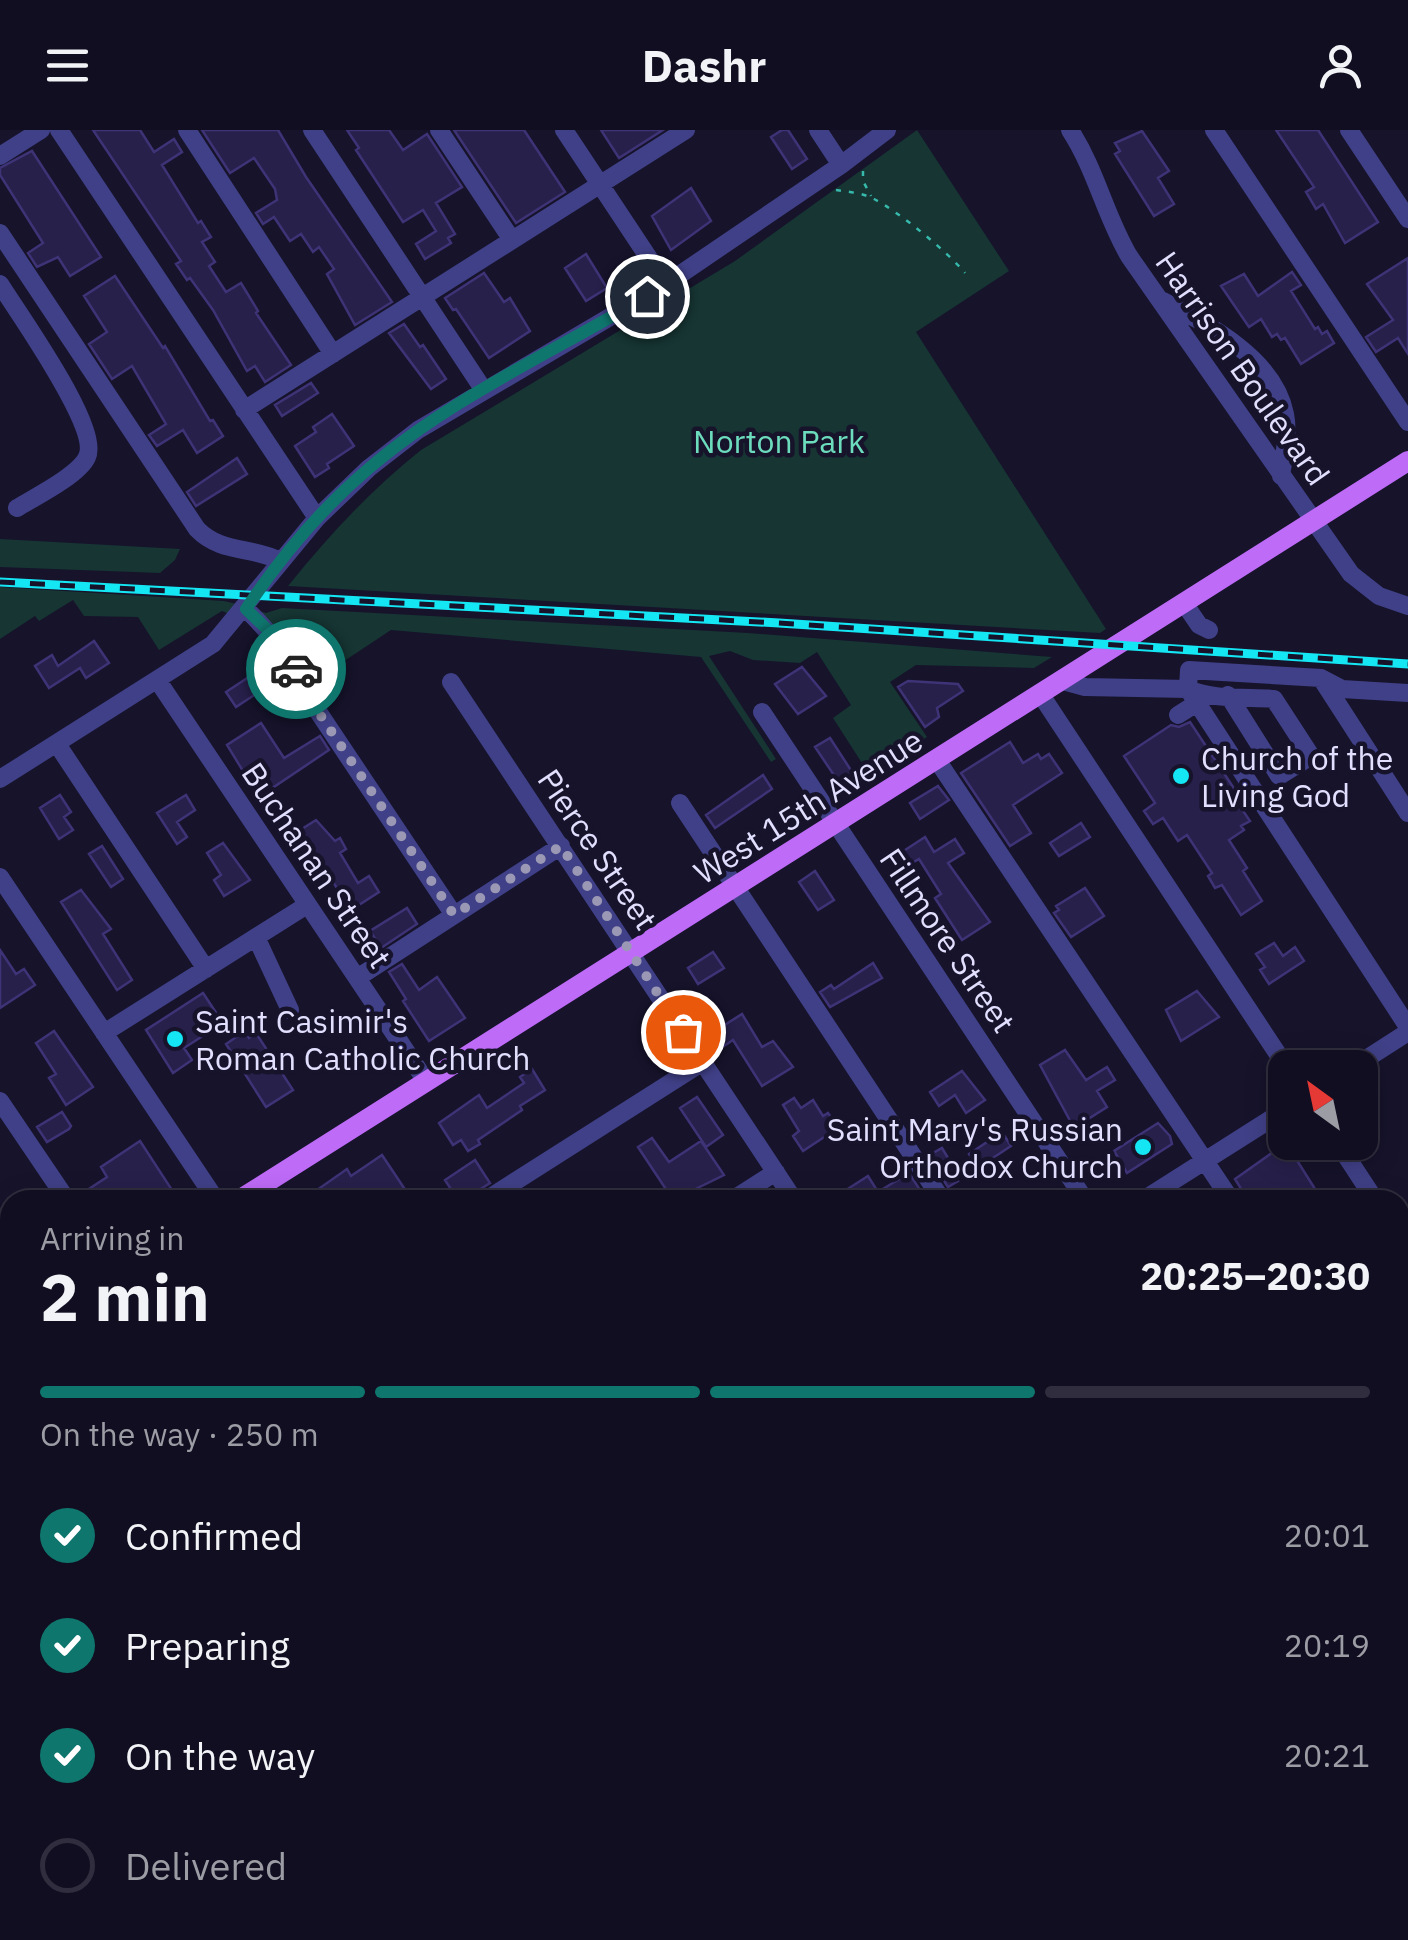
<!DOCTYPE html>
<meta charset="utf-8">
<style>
:root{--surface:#100e20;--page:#191729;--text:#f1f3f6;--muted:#9c9ca5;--line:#302e3e;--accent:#0f766e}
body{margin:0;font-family:"IBM Plex Sans",sans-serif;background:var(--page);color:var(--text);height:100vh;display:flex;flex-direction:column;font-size:38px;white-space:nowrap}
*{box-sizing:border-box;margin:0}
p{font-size:32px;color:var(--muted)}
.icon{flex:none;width:55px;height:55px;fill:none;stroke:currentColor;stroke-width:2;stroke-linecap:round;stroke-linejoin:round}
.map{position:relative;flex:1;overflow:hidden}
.details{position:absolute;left:0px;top:1060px;width:1410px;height:750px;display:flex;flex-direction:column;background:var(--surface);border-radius:30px 30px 0 0;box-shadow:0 5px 25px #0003,0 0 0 2px var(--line)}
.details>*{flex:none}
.needle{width:65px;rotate:327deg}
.fabs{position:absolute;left:1268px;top:920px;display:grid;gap:20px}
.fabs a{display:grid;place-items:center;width:110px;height:110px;border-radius:20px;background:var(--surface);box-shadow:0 5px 25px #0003,0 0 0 2px var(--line);font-size:50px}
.pin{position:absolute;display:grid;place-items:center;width:85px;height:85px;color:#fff;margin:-42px;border:5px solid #fff;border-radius:50%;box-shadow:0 2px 10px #0007}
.courier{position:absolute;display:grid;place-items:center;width:100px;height:100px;margin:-50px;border:8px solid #0f766e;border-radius:50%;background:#fff;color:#222;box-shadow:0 2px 12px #0007}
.headline em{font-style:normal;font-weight:700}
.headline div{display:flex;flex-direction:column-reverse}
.headline{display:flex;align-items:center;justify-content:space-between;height:170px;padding:0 40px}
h1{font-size:65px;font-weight:700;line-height:75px}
.bar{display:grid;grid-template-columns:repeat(4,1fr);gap:15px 10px;align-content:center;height:120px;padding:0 40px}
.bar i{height:12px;border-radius:8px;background:var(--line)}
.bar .active{background:var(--accent)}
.bar p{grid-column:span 4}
ol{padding:0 40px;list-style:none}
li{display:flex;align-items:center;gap:30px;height:110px}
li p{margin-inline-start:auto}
li .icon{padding:10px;border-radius:50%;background:var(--accent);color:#fff;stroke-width:4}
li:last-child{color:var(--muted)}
li i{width:55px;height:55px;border:5px solid var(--line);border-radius:50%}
header{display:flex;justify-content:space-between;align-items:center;height:130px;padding:0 40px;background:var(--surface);font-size:45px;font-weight:700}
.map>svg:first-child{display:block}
</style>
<header><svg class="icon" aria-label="menu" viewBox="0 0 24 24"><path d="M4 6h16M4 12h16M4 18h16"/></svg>Dashr<svg class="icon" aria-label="person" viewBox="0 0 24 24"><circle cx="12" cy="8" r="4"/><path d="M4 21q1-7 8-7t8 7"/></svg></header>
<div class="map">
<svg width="1408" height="1810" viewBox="0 0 1408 1810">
<rect width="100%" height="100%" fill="#16132b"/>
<path fill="#163533" d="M917,0L1009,141L916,202L1106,499L1100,503L288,456C329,405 370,361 421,320L735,131Z
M0,409L180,419L175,430L160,443L0,437Z
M0,457L224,471L237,474L229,484L222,481L159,520L138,487L84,486L73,470L39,491L35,486L0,509Z
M282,478L748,503L1052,527L1034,538L916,535L890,552L927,607L869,644L833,588L851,575L817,522L800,533L753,530L730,521L709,526L776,629L771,632L701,527L391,500L314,551L279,497L265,495L259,481L266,483Z"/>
<path fill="#27204b" stroke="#3e3376" stroke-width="2.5" d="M93,0H140L154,22L174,9L182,22L162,35L198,93L201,91L211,107L202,112L215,132L209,136L226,162L241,153L258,181L256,183L291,235L265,252L255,236L247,241L213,180L190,148L187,150L176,134L181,131Z
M202,0H278L306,47L392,172L355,195L327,144L334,139L319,117L313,122L301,104L290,111L274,87L263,94L256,83L277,70L275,59L254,28L230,43Z
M347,0H389L403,20L427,4L462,57L436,73L455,104L448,108L451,113L425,129L416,114L436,101L423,80L403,92L356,20L359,18Z
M454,0H524L565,62L516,93Z
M601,0H663L619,28Z
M782,0H788L807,29L792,39L771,7Z
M1276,0H1318L1378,92L1345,113L1323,74L1316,79L1306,62L1314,57Z
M1142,1L1169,41L1158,48L1174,74L1154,86L1115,24L1120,21L1115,13Z
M32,21L101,127L70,146L58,127L37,137L28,123L43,113L0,45V38Z
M691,58L711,91L671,120L652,86Z
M586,124L607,158L586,171L565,138Z
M1408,128V224L1398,208L1376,222L1366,207L1393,190L1367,154Z
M1292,142L1301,155L1291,161L1315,199L1318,197L1322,204L1327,201L1334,213L1301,234L1285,208L1281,210L1277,204L1272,207L1261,189L1249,197L1221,156L1244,144L1258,166Z
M484,143L504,172L510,168L530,201L489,228L456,179L453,180L445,168Z
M115,146L163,218L165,216L210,291L213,290L223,306L197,323L183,300L157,316L149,305L166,294L132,236L112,249L89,214L107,202L84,166Z
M404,194L420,217L423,215L446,249L431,259L389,203Z
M311,253L318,263L282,286L275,275Z
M332,284L354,316L327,334L329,338L315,347L295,316L316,302L313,297Z
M237,328L247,344L196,376L187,362Z
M94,511L109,533L86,548L80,538L49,558L35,536L52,525L58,536Z
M802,537L826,566L798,584L775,554Z
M258,541L268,556L236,577L226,562Z
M908,551L958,554L963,561L937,578L939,587L925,597L898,557Z
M1190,592L1241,669L1237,672L1250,691L1241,696L1244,700L1229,710L1247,738L1243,741L1262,771L1241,785L1222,755L1215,758L1208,746L1212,743L1187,705L1178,711L1163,688L1153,694L1144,681L1155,673L1124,626L1171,595L1179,597Z
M261,593L284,628L320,606L329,620L259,667L227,615Z
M830,608L856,648L842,657L815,617Z
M1010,612L1023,633L1038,624L1041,629L1049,624L1062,643L1013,675L1031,703L1010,716L961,643Z
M763,645L772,659L715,698L706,685Z
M938,656L949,670L920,689L910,673Z
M60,665L71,682L64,687L73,700L59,709L40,678Z
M186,665L195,680L177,692L187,707L177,714L157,683Z
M316,690L335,711L340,708L346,719L340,723L358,753L369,746L379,762L351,780L333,752L326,755L294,704Z
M1081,693L1090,707L1059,726L1050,713Z
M925,707L934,722L955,709L964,723L948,733L990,792L962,810L935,768L941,764L919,729L910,734L902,722Z
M223,713L250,750L224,766L214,750L221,745L207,723Z
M102,716L123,749L111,757L89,724Z
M815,741L834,770L818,780L799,752Z
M1085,758L1104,786L1071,807L1054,783L1059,780L1056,776Z
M81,760L111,799L103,804L132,850L117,860L61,772Z
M407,778L417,794L381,818L370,801Z
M1274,813L1283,826L1295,817L1304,831L1269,854L1260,840L1265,837L1256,824Z
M0,820L16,844L24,839L35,855L0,878Z
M713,822L724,838L698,854L688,838Z
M873,833L882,848L830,877L820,862L831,855L834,859Z
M402,834L419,860L437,847L465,888L429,911L403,871L406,869L389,842Z
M1197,861L1219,887L1181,911L1166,880Z
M203,863L223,893L184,918L192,930L173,943L146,900Z
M742,884L762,917L773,911L793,937L762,956L733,910L721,918L712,903Z
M54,901L93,957L66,975L49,948L56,944L36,913Z
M245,901L249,908L256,903L293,960L266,977L226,914Z
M1065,920L1086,950L1107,937L1115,950L1097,961L1107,977L1074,998L1040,935Z
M532,939L545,960L520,976L522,980L478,1010L480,1014L468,1021L461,1010L453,1015L439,993L479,965L487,978L524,953L520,947Z
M962,941L985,970L966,983L955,965L939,976L930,962Z
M697,967L723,1005L706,1017L680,978Z
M794,968L801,978L813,970L823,986L828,983L838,998L803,1021L793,1006L799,1001L783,975Z
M62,982L71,996L69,999L47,1012L37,997Z
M1158,993L1170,1006L1172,1014L1127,1043L1114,1021Z
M1002,1002L1011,1016L978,1038L969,1024Z
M652,1008L669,1032L701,1011L724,1045L673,1070L638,1017Z
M140,1011L172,1060L156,1070H79L78,1066L107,1047L101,1037Z
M1286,1013L1322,1070H1248L1235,1049Z
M942,1018L951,1033L955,1030L962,1042L955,1046L958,1051L948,1057L928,1026Z
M382,1025L404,1058L386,1070H324L317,1060L347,1039L351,1046Z
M475,1030L490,1053L479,1060L474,1070H458L445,1050Z
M909,1043L920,1060L904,1070H853L846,1060L868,1046L878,1062Z"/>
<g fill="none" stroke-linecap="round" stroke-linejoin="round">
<path stroke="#37b9ac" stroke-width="2.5" stroke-dasharray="5 8" stroke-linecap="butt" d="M863,41V51L871,66
M836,60C849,62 863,63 874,69C899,82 948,122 965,143"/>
<path stroke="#404088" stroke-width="18" d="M59,0L317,388
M187,0L333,224
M312,0L483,259
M439,0L512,110
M564,0L666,154
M818,0L841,35
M1070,0C1096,40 1105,85 1129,126L1351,444L1379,466L1408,476
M1214,0L1408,292
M1349,0L1408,89
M0,26L41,0
M0,103L197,399C221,424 252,416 280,431
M0,154C18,183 101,298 87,327C79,345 35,367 17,378
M1163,171C1209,195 1274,228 1285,284C1289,304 1284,326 1281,346
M244,280L686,0
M1184,473L1199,495L1209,500
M246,479C273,505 292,530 307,565L454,785
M1321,548L1408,683
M158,551L426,951
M1063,551L1085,557L1188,559C1213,570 1247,567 1274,569L1311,626L1279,646L1228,565
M451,552L794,1070
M1408,563L1342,559L1321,548L1189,540L1188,559L1408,897
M1041,565L1287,938
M762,582L1085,1070
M1178,585L1197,573
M57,614L206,839
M937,630L1231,1070
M0,649L213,514L317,388L369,338L418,300L666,154L841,35L887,0
M680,673L942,1070
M0,747L216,1070
M256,807L290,880
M357,848L561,716
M104,903L307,775
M1352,938L1408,902
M0,971L67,1070
M1337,1012L1375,1070
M486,1070L703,932
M732,1070L776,1042
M1143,1070L1285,980
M1400,1108L1408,1120
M0,1185L10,1200
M1400,1334L1408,1329
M0,1378L10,1372
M0,1416L10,1430
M1400,1478L1408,1473
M0,1534L10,1527
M1400,1591L1408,1603
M1400,1768L1408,1763
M0,1795L10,1789
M678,1800L689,1810
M1280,1800L1286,1810
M200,1810L215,1800
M426,1810L442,1800
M649,1810L664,1800
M876,1810L891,1800
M1337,1810L1352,1800"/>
<path stroke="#be6bf8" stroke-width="20" d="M239,1070L1408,331
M0,1222L10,1215
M0,1617L10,1632
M122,1800L128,1810"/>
<defs>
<path id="rail" d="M0,452L779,493L1408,534"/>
</defs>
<use href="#rail" stroke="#14e6f4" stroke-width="9"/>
<use href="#rail" stroke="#16132b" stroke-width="5" stroke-dasharray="15" stroke-linecap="butt"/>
</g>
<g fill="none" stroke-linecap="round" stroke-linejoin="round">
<path stroke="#9a98b4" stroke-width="10" stroke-dasharray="0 18" d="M296,539L307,565L454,785L561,716L683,902"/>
<path stroke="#0f766e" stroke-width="12" d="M296,539L272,504L246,479C280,428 320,380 367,340C450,268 554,222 647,166"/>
</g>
<g fill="#14e6f4" stroke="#16132b" stroke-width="4">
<circle cx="1181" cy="646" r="10"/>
<circle cx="175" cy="909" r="10"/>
<circle cx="1143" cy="1017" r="10"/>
</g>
<g text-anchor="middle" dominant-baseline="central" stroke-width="9" stroke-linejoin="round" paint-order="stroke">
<g font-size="32" fill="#e1dffd" stroke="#16132b">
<text transform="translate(1243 238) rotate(55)">Harrison Boulevard</text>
<text transform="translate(808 676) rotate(-32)">West 15th Avenue</text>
<text transform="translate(598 719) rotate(56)">Pierce Street</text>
<text transform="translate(317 735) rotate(56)">Buchanan Street</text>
<text transform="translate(948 810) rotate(56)">Fillmore Street</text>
</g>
<g font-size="32" fill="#6cdcbc" stroke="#16132b">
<text x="779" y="311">Norton Park</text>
</g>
<g font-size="32" fill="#e1dffd" stroke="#16132b" text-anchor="start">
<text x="1201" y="628">Church of the<tspan x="1201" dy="37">Living God</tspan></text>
<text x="195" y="891">Saint Casimir's<tspan x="195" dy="37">Roman Catholic Church</tspan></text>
<text x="1123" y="999" text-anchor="end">Saint Mary's Russian<tspan x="1123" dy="37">Orthodox Church</tspan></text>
</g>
</g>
</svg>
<div class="fabs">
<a><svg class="needle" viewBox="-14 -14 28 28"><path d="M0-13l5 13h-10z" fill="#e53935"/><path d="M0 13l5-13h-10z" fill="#9c9ca5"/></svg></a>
</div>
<div class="pin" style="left:683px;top:902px;background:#ea580c"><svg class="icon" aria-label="bag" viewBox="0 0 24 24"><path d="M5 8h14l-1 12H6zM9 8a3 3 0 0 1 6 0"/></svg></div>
<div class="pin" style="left:647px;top:166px;background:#1f2937"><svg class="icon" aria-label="home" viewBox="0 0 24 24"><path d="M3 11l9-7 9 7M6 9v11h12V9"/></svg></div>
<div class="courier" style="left:296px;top:539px"><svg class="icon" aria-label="car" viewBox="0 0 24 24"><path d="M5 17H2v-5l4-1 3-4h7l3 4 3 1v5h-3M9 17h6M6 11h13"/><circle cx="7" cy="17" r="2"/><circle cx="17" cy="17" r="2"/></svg></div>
<section class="details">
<div class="headline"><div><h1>2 min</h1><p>Arriving in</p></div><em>20:25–20:30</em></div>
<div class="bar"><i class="active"></i><i class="active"></i><i class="active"></i><i></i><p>On the way · 250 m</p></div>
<ol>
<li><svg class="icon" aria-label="check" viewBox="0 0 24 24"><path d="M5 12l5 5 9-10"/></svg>Confirmed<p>20:01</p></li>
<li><svg class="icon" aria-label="check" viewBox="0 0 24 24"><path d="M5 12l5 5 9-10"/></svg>Preparing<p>20:19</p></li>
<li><svg class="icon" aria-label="check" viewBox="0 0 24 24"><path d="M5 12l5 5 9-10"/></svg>On the way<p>20:21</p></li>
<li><i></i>Delivered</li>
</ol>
</section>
</div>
